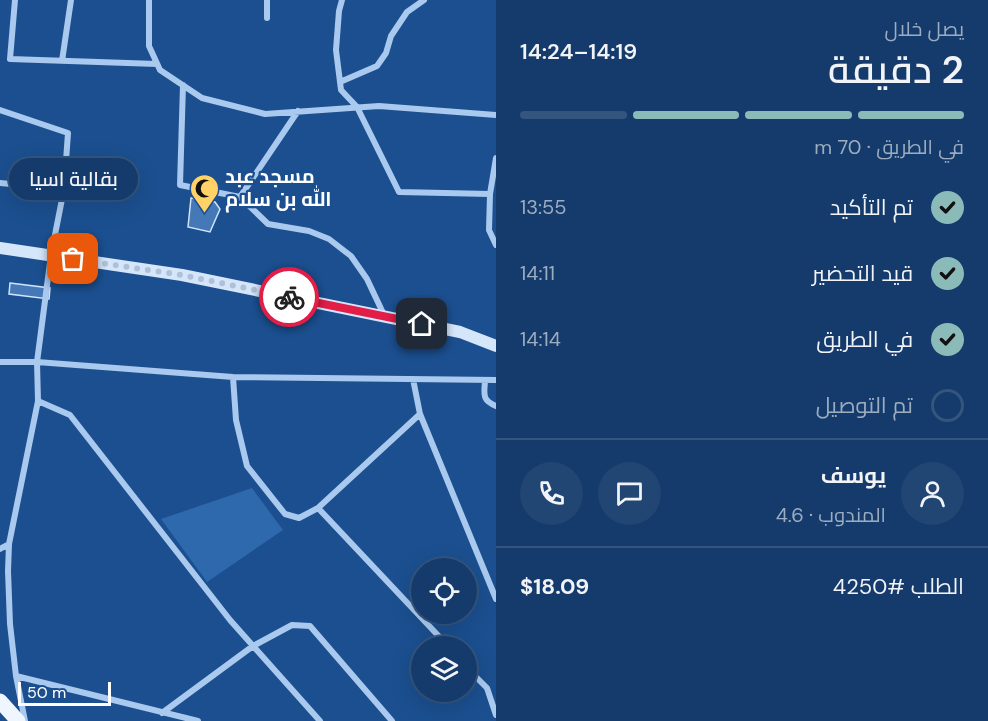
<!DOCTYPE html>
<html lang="ar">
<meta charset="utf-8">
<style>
:root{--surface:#143b6b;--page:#214673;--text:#f1f3f6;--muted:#9dadc1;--line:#33557e;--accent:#8bbbb9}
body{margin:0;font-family:"DM Sans",Cairo,sans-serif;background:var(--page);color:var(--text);direction:rtl;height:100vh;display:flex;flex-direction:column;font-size:22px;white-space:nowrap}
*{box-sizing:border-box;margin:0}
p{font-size:20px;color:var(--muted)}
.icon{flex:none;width:33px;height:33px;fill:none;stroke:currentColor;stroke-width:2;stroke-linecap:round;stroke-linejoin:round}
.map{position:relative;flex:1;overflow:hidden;direction:ltr}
.side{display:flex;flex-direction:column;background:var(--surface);width:492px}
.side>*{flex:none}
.controls{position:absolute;left:411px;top:558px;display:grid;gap:12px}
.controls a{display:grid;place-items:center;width:66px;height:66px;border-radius:50%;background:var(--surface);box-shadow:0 6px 24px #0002,0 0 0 2px var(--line);font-size:30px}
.scale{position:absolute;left:18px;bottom:15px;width:93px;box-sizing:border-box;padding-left:6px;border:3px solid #fff;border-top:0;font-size:16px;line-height:21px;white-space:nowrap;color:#fff;-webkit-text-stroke:4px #1b4f8f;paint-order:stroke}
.pin{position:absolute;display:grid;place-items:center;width:51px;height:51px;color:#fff;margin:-26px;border-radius:12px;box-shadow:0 3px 9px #0006}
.courier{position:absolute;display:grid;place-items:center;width:60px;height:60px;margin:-30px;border:4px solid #e11d48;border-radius:50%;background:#fff;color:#222;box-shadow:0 2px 8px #0007}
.bubble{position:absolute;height:42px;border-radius:21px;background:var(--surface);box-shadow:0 6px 24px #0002,0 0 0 2px var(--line);font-size:20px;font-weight:600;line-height:42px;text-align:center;direction:rtl}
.summary em{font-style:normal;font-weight:600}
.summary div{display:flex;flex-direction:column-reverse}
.summary{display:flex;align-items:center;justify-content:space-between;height:102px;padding:0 24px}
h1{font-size:39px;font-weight:600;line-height:45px}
.bar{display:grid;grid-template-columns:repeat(4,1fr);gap:9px 6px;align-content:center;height:72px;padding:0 24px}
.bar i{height:8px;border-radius:4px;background:var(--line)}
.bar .active{background:var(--accent)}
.bar p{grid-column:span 4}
.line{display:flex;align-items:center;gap:15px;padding:0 24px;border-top:2px solid var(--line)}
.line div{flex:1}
.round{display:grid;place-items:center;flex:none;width:63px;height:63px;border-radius:32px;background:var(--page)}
ol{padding:0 24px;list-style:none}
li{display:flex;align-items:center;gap:18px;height:66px}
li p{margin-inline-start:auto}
li .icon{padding:6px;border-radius:50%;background:var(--accent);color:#111;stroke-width:4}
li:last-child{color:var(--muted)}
li i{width:33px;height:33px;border:3px solid var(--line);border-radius:50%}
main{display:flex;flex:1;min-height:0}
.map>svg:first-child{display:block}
</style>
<main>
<section class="side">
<div class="summary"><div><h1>2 دقيقة</h1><p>يصل خلال</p></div><em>14:19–14:24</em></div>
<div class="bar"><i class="active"></i><i class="active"></i><i class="active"></i><i></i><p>في الطريق · 70 m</p></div>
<ol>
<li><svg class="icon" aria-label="check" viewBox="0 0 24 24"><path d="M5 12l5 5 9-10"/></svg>تم التأكيد<p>13:55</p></li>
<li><svg class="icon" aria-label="check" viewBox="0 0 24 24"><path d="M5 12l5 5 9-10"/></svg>قيد التحضير<p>14:11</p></li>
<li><svg class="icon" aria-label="check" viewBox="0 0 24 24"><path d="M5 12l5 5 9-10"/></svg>في الطريق<p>14:14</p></li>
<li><i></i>تم التوصيل</li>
</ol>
<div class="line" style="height:108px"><a class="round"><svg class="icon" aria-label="person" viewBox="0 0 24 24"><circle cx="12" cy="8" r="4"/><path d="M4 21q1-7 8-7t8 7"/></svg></a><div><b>يوسف</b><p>المندوب · 4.6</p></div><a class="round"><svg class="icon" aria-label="chat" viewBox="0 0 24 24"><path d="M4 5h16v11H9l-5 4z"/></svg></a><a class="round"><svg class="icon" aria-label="phone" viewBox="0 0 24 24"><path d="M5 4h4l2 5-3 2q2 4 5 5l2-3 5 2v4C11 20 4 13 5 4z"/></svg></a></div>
<div class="line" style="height:78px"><div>الطلب #4250</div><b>$18.09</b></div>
</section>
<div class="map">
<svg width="496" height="721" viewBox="0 0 496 721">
<rect width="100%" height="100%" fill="#1b4f8f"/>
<path fill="#2e69ad" d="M252,488L283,530L207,582L161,519Z"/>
<path fill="#4478b7" stroke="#cfe3fa" stroke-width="1.5" d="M191,198L215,202L220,209L210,232L188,227Z
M10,283L50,288L49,299L9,294Z"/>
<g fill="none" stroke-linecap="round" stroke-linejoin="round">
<path stroke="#a9c9ee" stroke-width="6" d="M15,0L10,59L157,64
M149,0V46L160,70L202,98L265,114L379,106L496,115
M342,0L339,11L336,50L341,90L357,107L399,192L490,194
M267,18V0
M62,61L71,0
M340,82L377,66L386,53L391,36L407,12L424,0
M183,85L180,185L240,197L268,224L309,231L329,239L351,256L367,279L384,315
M0,110L68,133L64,189L51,255L37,362L38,401L9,544L8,571L10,624L16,676L25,721
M496,158L490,194L489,230L496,245
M0,183L64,189
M240,197L298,111
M0,362H37L233,377L496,380
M233,377L236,420L247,466L285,514L299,518L318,508
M413,379L420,414L496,599
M485,381C484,395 482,400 496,406
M38,401L70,415L230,620L320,721
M420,414L318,508L448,646
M0,549L9,544
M466,667L487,688L496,715
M16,676L198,721
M162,713L253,646L292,625L310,626L392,721"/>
<path stroke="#d6e6fa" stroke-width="12" d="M0,248L182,275L460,332L496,346"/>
<path stroke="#f0f6ff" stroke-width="15" d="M0,701L18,721"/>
</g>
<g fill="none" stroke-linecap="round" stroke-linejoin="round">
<path stroke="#afc1d8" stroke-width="6" stroke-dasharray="0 10.8" d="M73,259L182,275L289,297"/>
<path stroke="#e11d48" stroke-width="8" d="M289,297L422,324"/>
</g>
<defs>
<symbol id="mosque-pin" viewBox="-11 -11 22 30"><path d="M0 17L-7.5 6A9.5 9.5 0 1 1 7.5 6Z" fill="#ffd166" stroke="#1b4f8f"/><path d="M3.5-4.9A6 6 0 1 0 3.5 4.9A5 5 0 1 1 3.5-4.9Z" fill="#111"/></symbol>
</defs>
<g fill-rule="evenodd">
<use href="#mosque-pin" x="188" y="172" width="33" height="45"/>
</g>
<g text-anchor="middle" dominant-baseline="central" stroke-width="4.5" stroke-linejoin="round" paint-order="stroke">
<g font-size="20" font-weight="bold" fill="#fff" stroke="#1b4f8f" text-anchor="start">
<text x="225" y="176">مسجد عبد<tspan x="225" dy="23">الله بن سلام</tspan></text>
</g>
</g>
</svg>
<div class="controls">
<a><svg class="icon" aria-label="locate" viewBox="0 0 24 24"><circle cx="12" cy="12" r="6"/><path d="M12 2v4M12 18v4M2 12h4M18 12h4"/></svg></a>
<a><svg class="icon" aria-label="layers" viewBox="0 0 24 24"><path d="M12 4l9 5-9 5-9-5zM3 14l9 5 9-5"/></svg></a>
</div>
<div class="scale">50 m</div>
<div class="pin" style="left:73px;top:259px;background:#ea580c"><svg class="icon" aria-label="bag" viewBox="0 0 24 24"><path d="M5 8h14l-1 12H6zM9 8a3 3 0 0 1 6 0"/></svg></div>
<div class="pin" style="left:422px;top:324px;background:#1f2937"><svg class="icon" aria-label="home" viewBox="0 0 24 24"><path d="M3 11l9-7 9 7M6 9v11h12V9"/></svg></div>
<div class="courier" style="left:289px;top:297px"><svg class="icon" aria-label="bike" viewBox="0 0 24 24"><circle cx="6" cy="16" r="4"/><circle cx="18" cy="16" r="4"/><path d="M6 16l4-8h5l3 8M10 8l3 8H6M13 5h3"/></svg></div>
<div class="bubble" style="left:9px;top:158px;width:129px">بقالية اسيا</div>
</div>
</main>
